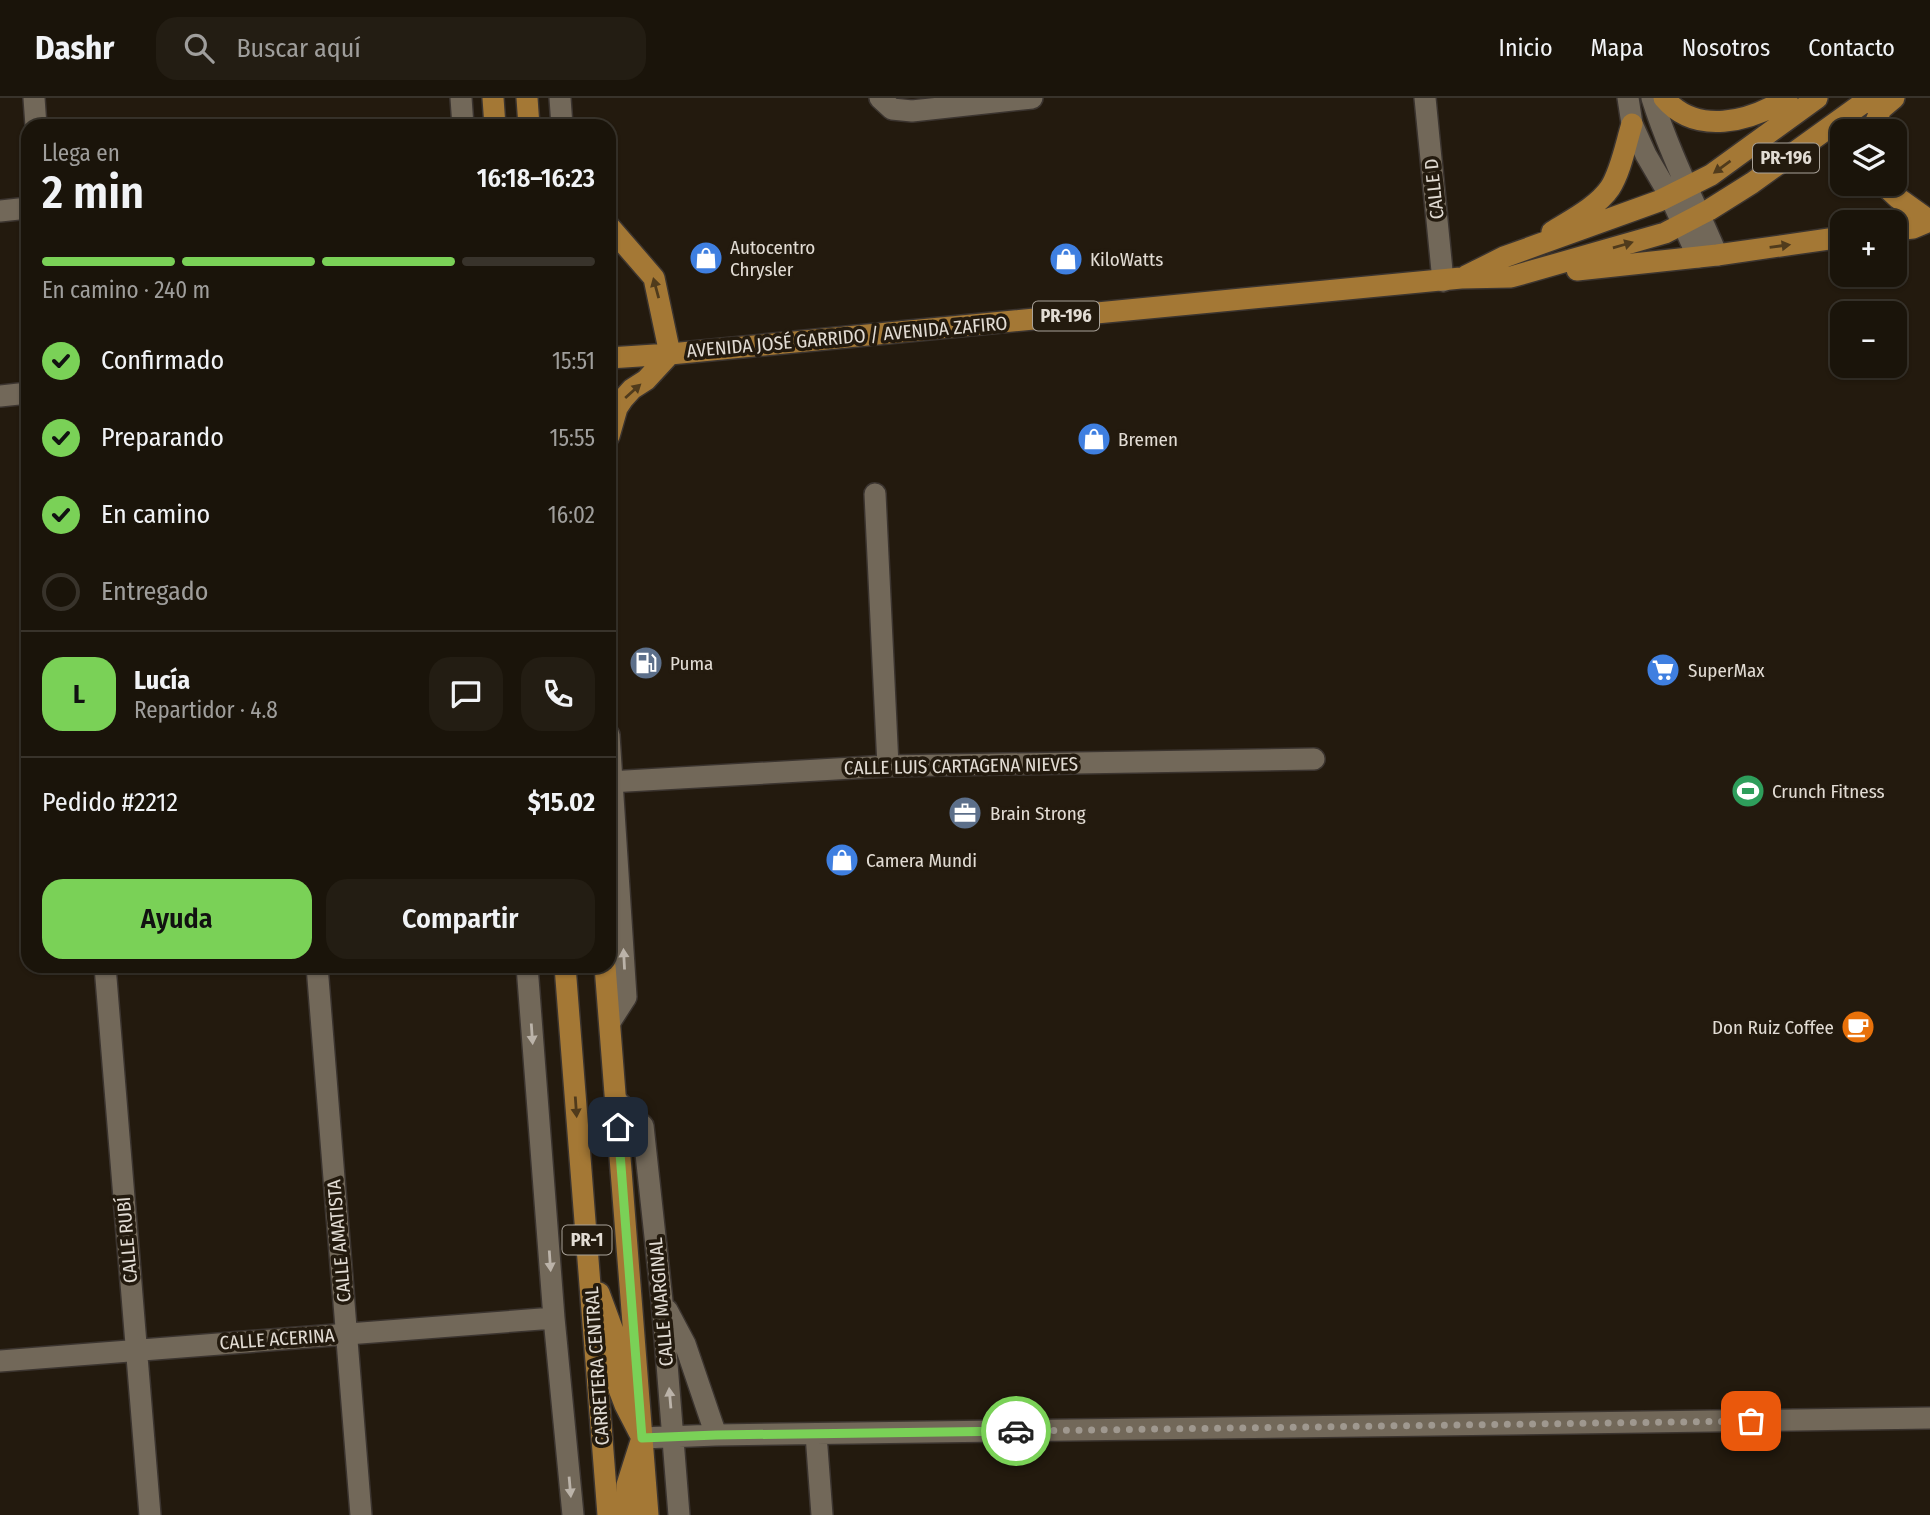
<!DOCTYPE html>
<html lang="es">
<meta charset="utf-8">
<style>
:root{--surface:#1a140a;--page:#231d13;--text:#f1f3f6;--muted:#9f9e9c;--line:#38332b;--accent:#7ad157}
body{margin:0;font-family:"Fira Sans Condensed",sans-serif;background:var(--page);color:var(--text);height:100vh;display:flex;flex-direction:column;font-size:26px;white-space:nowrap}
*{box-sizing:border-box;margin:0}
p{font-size:23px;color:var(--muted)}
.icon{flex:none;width:38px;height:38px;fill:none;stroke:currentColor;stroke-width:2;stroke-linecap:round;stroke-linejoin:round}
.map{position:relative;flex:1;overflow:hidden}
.details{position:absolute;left:21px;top:21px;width:595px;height:854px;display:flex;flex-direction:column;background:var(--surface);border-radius:21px;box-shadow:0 2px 5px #0004,0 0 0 2px var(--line)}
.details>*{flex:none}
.controls{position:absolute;left:1830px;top:21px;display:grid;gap:14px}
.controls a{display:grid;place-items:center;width:77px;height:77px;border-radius:14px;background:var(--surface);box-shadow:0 2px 5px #0004,0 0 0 2px var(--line);font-size:35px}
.pin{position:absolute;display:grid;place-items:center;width:60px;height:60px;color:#fff;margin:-30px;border-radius:14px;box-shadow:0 4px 10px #0006}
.courier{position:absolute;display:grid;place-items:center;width:70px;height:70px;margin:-35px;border:5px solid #7ad157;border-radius:50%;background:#fff;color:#222;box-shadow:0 2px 9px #0007}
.head em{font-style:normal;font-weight:600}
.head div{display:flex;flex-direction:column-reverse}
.head{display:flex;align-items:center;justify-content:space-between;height:119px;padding:0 21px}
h1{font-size:46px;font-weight:600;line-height:52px}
.bar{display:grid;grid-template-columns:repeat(4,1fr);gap:10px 7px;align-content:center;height:84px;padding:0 21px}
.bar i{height:9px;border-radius:5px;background:var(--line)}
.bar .selected{background:var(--accent)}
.bar p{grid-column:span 4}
.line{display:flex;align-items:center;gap:18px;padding:0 21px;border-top:2px solid var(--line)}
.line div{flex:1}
.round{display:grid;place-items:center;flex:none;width:74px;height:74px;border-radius:21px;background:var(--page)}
ol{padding:0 21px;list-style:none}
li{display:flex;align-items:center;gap:21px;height:77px}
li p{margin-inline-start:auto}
li .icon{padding:7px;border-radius:50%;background:var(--accent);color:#111;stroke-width:4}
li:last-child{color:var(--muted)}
li i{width:38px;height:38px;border:4px solid var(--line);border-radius:50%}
.primary-button{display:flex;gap:14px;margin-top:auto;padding:14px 21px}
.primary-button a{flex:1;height:80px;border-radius:21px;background:var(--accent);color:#111;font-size:28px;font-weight:600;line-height:80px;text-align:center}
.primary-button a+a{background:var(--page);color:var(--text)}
header{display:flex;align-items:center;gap:42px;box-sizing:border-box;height:98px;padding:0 35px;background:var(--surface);border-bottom:2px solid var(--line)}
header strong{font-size:33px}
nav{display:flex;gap:38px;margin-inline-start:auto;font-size:24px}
.search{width:490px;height:63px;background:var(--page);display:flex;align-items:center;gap:18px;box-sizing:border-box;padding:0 24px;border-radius:21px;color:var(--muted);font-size:26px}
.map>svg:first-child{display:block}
</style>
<header>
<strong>Dashr</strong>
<div class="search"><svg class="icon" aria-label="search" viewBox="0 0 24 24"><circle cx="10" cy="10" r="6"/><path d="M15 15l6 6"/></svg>Buscar aquí</div>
<nav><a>Inicio</a><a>Mapa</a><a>Nosotros</a><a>Contacto</a></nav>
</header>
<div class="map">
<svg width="1930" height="1417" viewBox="0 0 1930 1417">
<rect width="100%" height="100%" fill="#231a0e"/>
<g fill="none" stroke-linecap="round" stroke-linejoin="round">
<defs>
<path id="minor" d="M34,0L36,28
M461,0L463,28
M560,0L562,28
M880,0L892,11L912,13L1032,0
M1425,0L1443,183
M1628,0L1632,26L1646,57L1670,98L1698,159
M1652,0C1669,54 1695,105 1717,157
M0,113L28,110
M0,298L28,295
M875,396L888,668
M609,637L626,899L610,924
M609,684L888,668L1314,661
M105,868L150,1417
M317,868L361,1417
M527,868L554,1220L573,1417
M616,1002L643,1028L662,1203L679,1417
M667,1212L685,1246L716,1337
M0,1263L554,1220
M816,1336L822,1417
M642,1340L716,1337L1930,1320"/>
<path id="major" d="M493,0L495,28
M527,0L529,28
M1664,0C1696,38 1750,24 1787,0
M1872,33L1881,11L1894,0
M1883,86L1898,100L1930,123
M609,128L654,180L670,256
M1895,132L1913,130L1930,123
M1552,134C1571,122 1597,109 1610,90C1621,73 1626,45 1632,26
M1577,172L1717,157L1843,139
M1466,178L1504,159L1659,103L1711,77L1817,0
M609,260L670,256L1461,180L1511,179L1665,135L1709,112L1752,85L1870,0
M609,338L617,310L623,301L632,291L646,282L670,256
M565,868L608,1417
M605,868L648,1417
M599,1195L613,1233L617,1286L625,1307L642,1340L627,1387L628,1417"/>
</defs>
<use href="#minor" stroke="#3b342f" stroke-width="24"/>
<use href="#major" stroke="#3b342f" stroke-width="24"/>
<use href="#minor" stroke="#726859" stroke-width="21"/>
<use href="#major" stroke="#a47835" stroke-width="21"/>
</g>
<defs><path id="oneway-solid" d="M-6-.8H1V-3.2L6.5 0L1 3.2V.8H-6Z" transform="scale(1.75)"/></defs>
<g fill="#503b1c">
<use href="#oneway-solid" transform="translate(1722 69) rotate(144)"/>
<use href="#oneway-solid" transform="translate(1623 147) rotate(-16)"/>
<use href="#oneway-solid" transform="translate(1780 148) rotate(-8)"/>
<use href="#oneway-solid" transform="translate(656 190) rotate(-105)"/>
<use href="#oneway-solid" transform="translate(633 293) rotate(-42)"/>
<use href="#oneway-solid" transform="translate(576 1009) rotate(86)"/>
</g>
<g fill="#bbb3a9">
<use href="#oneway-solid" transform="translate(624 861) rotate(-93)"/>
<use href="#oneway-solid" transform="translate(532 936) rotate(86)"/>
<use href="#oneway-solid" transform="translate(550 1163) rotate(86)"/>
<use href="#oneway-solid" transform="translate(670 1300) rotate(-95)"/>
<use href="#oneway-solid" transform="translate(570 1389) rotate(85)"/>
</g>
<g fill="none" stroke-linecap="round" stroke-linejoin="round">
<path stroke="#9f988f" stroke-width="7" stroke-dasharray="0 12.6" d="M1016,1333L1751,1323"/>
<path stroke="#7ad157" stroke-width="9" d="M618,1029L642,1340L716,1337L1016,1333"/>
</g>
<defs>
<symbol id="shop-disc" viewBox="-11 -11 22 22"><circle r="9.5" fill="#3f7fe0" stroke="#231a0e"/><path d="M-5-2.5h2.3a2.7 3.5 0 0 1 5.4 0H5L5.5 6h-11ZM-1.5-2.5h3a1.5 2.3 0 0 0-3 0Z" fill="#fff"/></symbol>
<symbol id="fuel-disc" viewBox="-11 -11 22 22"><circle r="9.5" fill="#5c6f8a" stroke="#231a0e"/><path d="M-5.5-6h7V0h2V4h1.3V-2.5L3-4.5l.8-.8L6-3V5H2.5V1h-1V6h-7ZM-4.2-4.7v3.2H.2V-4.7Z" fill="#fff"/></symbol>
<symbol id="supermarket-disc" viewBox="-11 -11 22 22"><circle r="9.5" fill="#3f7fe0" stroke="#231a0e"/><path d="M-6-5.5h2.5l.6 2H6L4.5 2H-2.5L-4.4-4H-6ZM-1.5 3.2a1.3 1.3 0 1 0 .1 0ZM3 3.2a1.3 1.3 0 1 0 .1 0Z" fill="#fff"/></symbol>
<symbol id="stadium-disc" viewBox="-11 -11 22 22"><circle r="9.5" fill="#2e9e5b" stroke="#231a0e"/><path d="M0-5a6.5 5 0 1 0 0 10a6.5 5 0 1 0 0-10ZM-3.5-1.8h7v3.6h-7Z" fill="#fff"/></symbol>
<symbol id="office-disc" viewBox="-11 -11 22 22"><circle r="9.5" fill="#5c6f8a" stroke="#231a0e"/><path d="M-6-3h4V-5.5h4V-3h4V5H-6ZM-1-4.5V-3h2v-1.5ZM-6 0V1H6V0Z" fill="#fff"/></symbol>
<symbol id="cafe-disc" viewBox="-11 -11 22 22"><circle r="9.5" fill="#e8710a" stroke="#231a0e"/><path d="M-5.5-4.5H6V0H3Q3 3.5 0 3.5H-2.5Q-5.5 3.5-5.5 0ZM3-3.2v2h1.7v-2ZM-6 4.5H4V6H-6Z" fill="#fff"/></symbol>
</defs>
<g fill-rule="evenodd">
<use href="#shop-disc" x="687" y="141" width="38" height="38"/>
<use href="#shop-disc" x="1047" y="142" width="38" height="38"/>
<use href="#shop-disc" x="1075" y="322" width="38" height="38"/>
<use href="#fuel-disc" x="627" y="546" width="38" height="38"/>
<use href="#supermarket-disc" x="1644" y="553" width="38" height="38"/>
<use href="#stadium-disc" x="1729" y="674" width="38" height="38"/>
<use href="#office-disc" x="946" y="696" width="38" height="38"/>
<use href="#shop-disc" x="823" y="743" width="38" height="38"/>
<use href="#cafe-disc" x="1839" y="910" width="38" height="38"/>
</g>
<g text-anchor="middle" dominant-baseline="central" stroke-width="7" stroke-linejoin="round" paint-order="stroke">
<g fill="#231a0e" stroke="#a9a299" stroke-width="2">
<rect x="1753" y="45.5" width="66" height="29" rx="5"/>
<rect x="1033" y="203.5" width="66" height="29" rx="5"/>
<rect x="562.5" y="1127.5" width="49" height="29" rx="5"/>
</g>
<g font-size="18" font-weight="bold" fill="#e2dcd4">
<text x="1786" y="60">PR-196</text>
<text x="1066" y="218">PR-196</text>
<text x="587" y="1142">PR-1</text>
</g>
<g font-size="19" fill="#e2dcd4" stroke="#231a0e">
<text transform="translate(1434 91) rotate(-96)">CALLE D</text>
<text transform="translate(847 239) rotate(-5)">AVENIDA JOSÉ GARRIDO / AVENIDA ZAFIRO</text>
<text transform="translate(961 668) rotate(-1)">CALLE LUIS CARTAGENA NIEVES</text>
<text transform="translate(127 1142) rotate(-95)">CALLE RUBÍ</text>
<text transform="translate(339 1143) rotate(-95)">CALLE AMATISTA</text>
<text transform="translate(661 1204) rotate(-95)">CALLE MARGINAL</text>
<text transform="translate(277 1241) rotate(-4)">CALLE ACERINA</text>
<text transform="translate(597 1268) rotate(-94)">CARRETERA CENTRAL</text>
</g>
<g font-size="19" fill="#e2dcd4" stroke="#231a0e" text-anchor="start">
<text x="730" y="149">Autocentro<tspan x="730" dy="22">Chrysler</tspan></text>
<text x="1090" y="161">KiloWatts</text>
<text x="1118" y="341">Bremen</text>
<text x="670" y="565">Puma</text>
<text x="1688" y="572">SuperMax</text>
<text x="1772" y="693">Crunch Fitness</text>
<text x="990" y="715">Brain Strong</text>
<text x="866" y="762">Camera Mundi</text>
<text x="1834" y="929" text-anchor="end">Don Ruiz Coffee</text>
</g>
</g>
</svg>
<div class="controls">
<a><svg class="icon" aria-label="layers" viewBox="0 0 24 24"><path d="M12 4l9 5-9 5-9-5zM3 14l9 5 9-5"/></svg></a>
<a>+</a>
<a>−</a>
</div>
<div class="pin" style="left:1751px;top:1323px;background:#ea580c"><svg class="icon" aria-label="bag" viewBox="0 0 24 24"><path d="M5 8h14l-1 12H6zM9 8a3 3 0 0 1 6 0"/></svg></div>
<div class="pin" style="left:618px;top:1029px;background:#1f2937"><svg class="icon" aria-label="home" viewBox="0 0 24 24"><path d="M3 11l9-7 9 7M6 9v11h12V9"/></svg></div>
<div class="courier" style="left:1016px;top:1333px"><svg class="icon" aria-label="car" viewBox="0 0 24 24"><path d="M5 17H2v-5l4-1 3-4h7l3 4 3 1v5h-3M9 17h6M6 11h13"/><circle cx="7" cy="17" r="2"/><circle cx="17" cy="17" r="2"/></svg></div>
<section class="details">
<div class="head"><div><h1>2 min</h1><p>Llega en</p></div><em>16:18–16:23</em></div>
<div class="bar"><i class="selected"></i><i class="selected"></i><i class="selected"></i><i></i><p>En camino · 240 m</p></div>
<ol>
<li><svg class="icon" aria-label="check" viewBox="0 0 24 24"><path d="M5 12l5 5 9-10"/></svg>Confirmado<p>15:51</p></li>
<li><svg class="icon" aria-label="check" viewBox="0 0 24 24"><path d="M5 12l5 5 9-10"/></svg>Preparando<p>15:55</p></li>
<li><svg class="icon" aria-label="check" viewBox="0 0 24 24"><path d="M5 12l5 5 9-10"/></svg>En camino<p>16:02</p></li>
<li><i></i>Entregado</li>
</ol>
<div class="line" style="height:126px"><b class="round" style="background:var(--accent);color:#111">L</b><div><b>Lucía</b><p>Repartidor · 4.8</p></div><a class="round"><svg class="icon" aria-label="chat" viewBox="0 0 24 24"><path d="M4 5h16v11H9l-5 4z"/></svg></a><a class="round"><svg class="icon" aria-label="phone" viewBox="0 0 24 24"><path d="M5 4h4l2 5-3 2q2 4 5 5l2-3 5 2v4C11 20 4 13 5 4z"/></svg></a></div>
<div class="line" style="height:91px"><div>Pedido #2212</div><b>$15.02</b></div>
<div class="primary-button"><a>Ayuda</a><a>Compartir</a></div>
</section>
</div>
